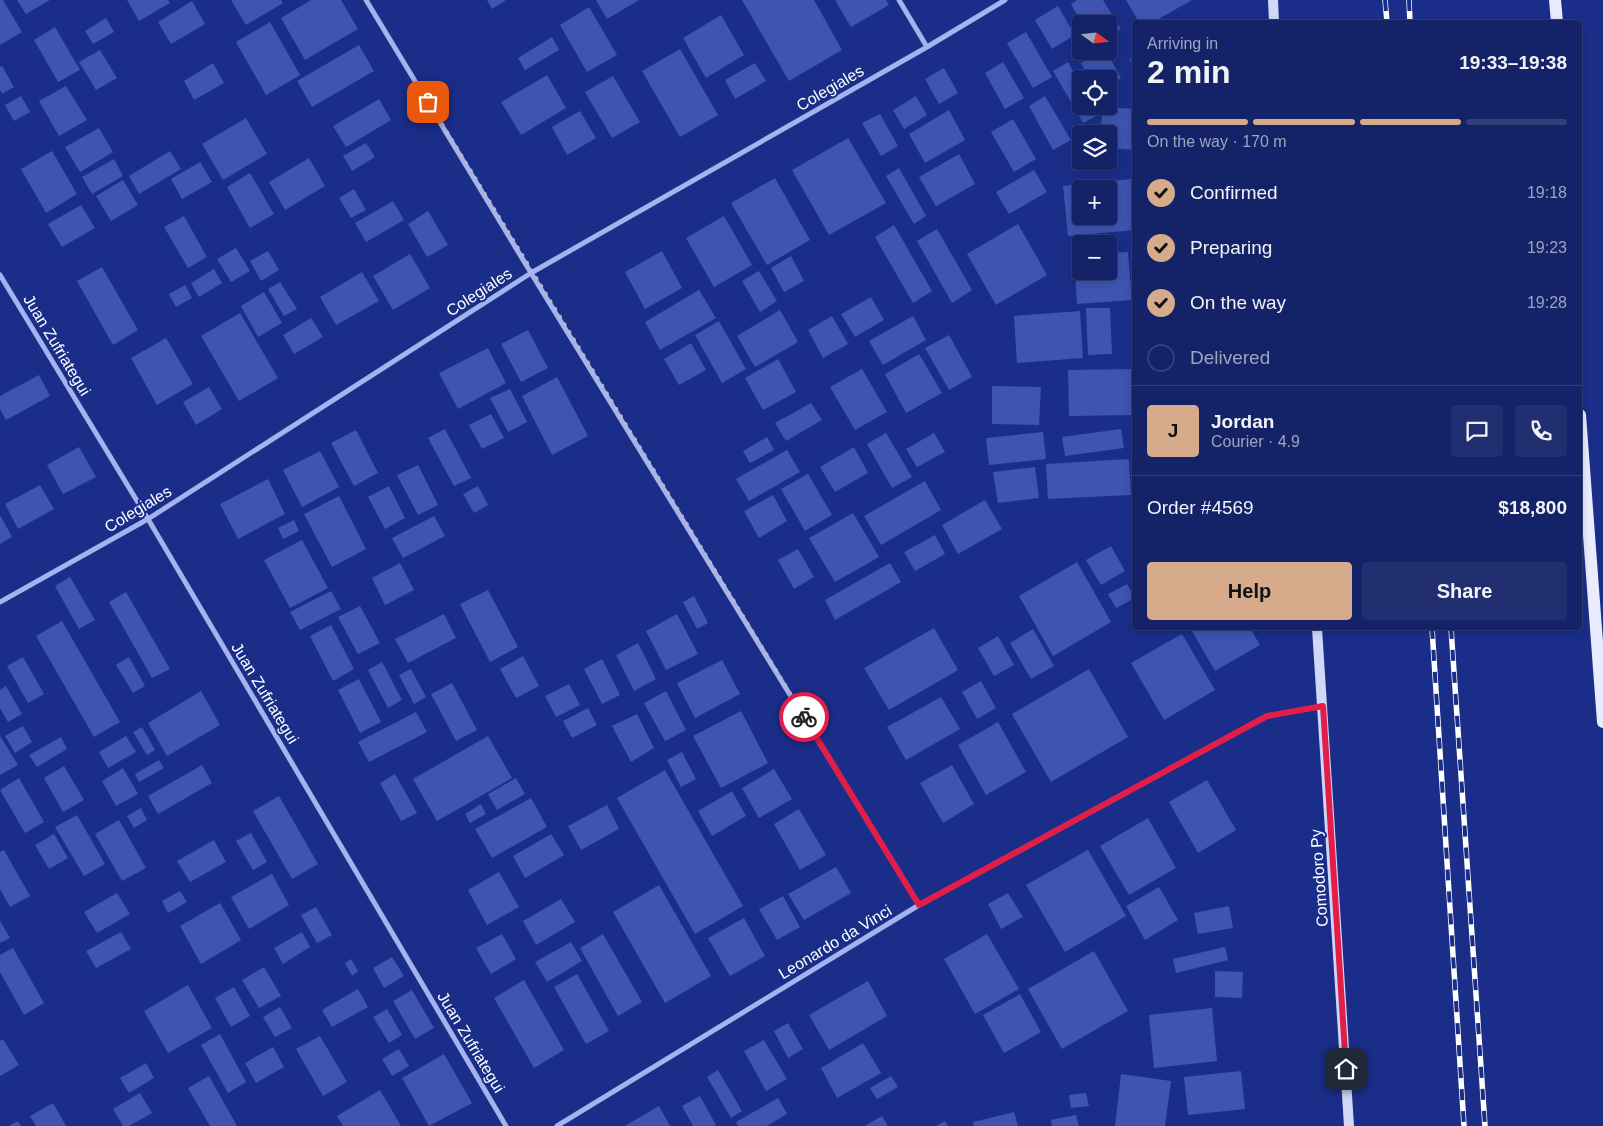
<!DOCTYPE html>
<meta charset="utf-8">
<style>
:root{--surface:#142267;--page:#212f70;--text:#f1f3f6;--muted:#9da4c0;--line:#333f7b;--accent:#d6ab8b}
body{margin:0;font-family:Helvetica,sans-serif;background:var(--page);color:var(--text);height:100vh;display:flex;flex-direction:column;font-size:19px;white-space:nowrap}
*{box-sizing:border-box;margin:0}
p{font-size:16px;color:var(--muted)}
.icon{flex:none;width:28px;height:28px;fill:none;stroke:currentColor;stroke-width:2;stroke-linecap:round;stroke-linejoin:round}
.map{position:relative;flex:1;overflow:hidden}
.panel{position:absolute;left:1132px;top:20px;width:450px;height:610px;display:flex;flex-direction:column;background:var(--surface);border-radius:5px;box-shadow:0 2px 8px #0003,0 0 0 1px var(--line)}
.panel>*{flex:none}
.needle{width:32px;rotate:105deg}
.buttons{position:absolute;left:1072px;top:15px;display:grid;gap:10px}
.buttons a{display:grid;place-items:center;width:45px;height:45px;border-radius:5px;background:var(--surface);box-shadow:0 2px 8px #0003,0 0 0 1px var(--line);font-size:25px}
.pin{position:absolute;display:grid;place-items:center;width:42px;height:42px;color:#fff;margin:-21px;border-radius:10px;box-shadow:0 2px 8px #0006}
.courier{position:absolute;display:grid;place-items:center;width:50px;height:50px;margin:-25px;border:4px solid #e11d48;border-radius:50%;background:#fff;color:#222;box-shadow:0 1px 6px #0007}
.head em{font-style:normal;font-weight:600}
.head div{display:flex;flex-direction:column-reverse}
.head{display:flex;align-items:center;justify-content:space-between;height:85px;padding:0 15px}
h1{font-size:32px;font-weight:600;line-height:38px}
.bar{display:grid;grid-template-columns:repeat(4,1fr);gap:8px 5px;align-content:center;height:60px;padding:0 15px}
.bar i{height:6px;border-radius:4px;background:var(--line)}
.bar .current{background:var(--accent)}
.bar p{grid-column:span 4}
.line{display:flex;align-items:center;gap:12px;padding:0 15px;border-top:1px solid var(--line)}
.line div{flex:1}
.round{display:grid;place-items:center;flex:none;width:52px;height:52px;border-radius:5px;background:var(--page)}
ol{padding:0 15px;list-style:none}
li{display:flex;align-items:center;gap:15px;height:55px}
li p{margin-inline-start:auto}
li .icon{padding:5px;border-radius:50%;background:var(--accent);color:#111;stroke-width:4}
li:last-child{color:var(--muted)}
li i{width:28px;height:28px;border:2px solid var(--line);border-radius:50%}
.primary-button{display:flex;gap:10px;margin-top:auto;padding:10px 15px}
.primary-button a{flex:1;height:58px;border-radius:5px;background:var(--accent);color:#111;font-size:20px;font-weight:600;line-height:58px;text-align:center}
.primary-button a+a{background:var(--page);color:var(--text)}
.map>svg:first-child{display:block}
</style>
<div class="map">
<svg width="1603" height="1126" viewBox="0 0 1603 1126">
<rect width="100%" height="100%" fill="#1a2e89"/>
<path fill="#3e54b0" fill-rule="evenodd" d="M0,0H3L22,32L0,45Z
M17,0H50L26,14Z
M127,0H168L170,3L139,21Z
M231,0H281L283,3L246,25Z
M311,0H341L358,29L305,60L281,18Z
M487,0H506L492,9Z
M596,0H639L607,19Z
M742,0H814L842,50L789,81Z
M835,0H886L889,5L851,27Z
M1077,0H1103L1121,29L1109,36V24H1082L1071,4Z
M1126,0H1192L1153,22H1139Z
M192,1L205,24L171,44L158,22Z
M1058,6L1075,35L1052,49L1035,20Z
M589,7L617,55L587,72L560,25Z
M721,15L744,55L706,78L683,38Z
M106,18L114,32L93,44L85,31Z
M270,22L300,75L266,95L236,42Z
M55,27L80,70L58,82L34,40Z
M1026,32L1052,77L1033,88L1007,43Z
M552,37L559,50L525,70L518,58Z
M359,45L374,71L312,107L297,81Z
M680,49L718,115L680,137L642,71Z
M100,50L117,78L96,90L79,62Z
M1101,51H1106L1121,78L1109,85V79H1090L1081,63Z
M1135,56V69L1129,59Z
M1003,62L1024,98L1005,109L985,73Z
M1068,62L1081,86V106H1093L1098,115L1083,123L1053,71Z
M213,63L224,83L194,100L184,81Z
M755,63L766,81L735,99L725,80Z
M2,66L14,87L2,94L0,90V67Z
M944,68L958,93L939,104L925,79Z
M547,75L566,108L521,135L501,102Z
M613,76L640,122L612,138L585,92Z
M66,86L87,120L59,136L39,101Z
M21,96L30,112L14,121L5,105Z
M916,96L927,115L904,129L893,110Z
M1045,96L1071,140L1053,150L1029,106Z
M379,99L391,120L346,147L333,126Z
M1103,107L1135,109V150L1109,148V134H1100Z
M949,110L965,140L925,163L909,134Z
M580,111L596,138L567,155L552,127Z
M880,114L898,146L881,156L862,123Z
M246,118L267,154L223,180L202,144Z
M1013,119L1036,159L1014,172L991,132Z
M99,128L113,152L80,172L65,147Z
M848,138L886,203L829,235L792,170Z
M366,143L375,157L352,171L343,156Z
M52,151L77,194L46,213L21,169Z
M170,151L181,169L139,194L129,176Z
M959,154L975,184L936,206L919,177Z
M309,158L325,186L285,210L269,182Z
M114,159L123,176L92,194L82,177Z
M200,162L212,182L182,199L171,179Z
M899,168L926,216L914,224L886,176Z
M1034,170L1047,192L1009,214L996,192Z
M250,173L274,214L250,228L227,187Z
M775,178L810,240L767,265L731,203Z
M1131,179L1135,230L1068,236L1063,186ZM1081,189H1109V216H1081Z
M123,180L138,205L111,221L96,196Z
M354,189L366,210L351,218L339,198Z
M393,201L404,220L366,242L355,223Z
M81,205L95,228L62,247L48,224Z
M428,211L448,245L427,257L408,224Z
M184,216L207,257L188,268L164,227Z
M724,216L752,265L714,287L686,238Z
M1018,224L1047,275L996,305L967,254Z
M894,225L932,291L913,303L875,237Z
M937,229L972,290L952,303L917,241Z
M236,248L250,271L231,282L217,259Z
M268,251L279,270L261,281L250,261Z
M662,251L682,288L645,309L625,272Z
M1128,252L1132,300L1077,304L1074,256L1081,255V271H1109V253Z
M410,254L430,288L393,310L373,276Z
M791,256L804,281L784,292L771,268Z
M102,267L138,330L113,345L77,281Z
M214,269L222,283L199,297L191,283Z
M759,271L777,301L760,312L742,281Z
M362,272L379,301L336,325L320,297Z
M280,282L297,309L284,316L268,289Z
M185,285L192,298L176,307L169,294Z
M699,290L716,318L660,350L645,322Z
M264,292L282,323L258,337L241,306Z
M871,297L884,320L855,337L841,314Z
M1086,308H1110L1112,354L1088,355Z
M780,310L798,342L755,367L737,336Z
M1080,311L1083,358L1017,363L1014,316Z
M240,313L278,378L239,401L201,336Z
M832,316L848,344L823,358L808,330Z
M913,316L926,340L883,365L869,341Z
M311,318L323,337L294,354L283,335Z
M719,321L746,369L722,383L695,335Z
M528,330L548,368L521,382L501,344Z
M949,335L972,377L949,390L925,348Z
M166,338L193,384L157,405L131,358Z
M691,343L706,370L679,385L664,359Z
M488,348L506,383L458,409L439,373Z
M919,354L942,393L906,413L885,374Z
M778,359L796,392L763,410L745,378Z
M862,369L887,412L855,430L830,387Z
M1135,369V415L1069,416L1068,370Z
M39,375L50,396L6,420L0,409V396Z
M557,377L588,436L552,455L522,396Z
M992,386L1041,387L1039,425L992,424Z
M209,387L222,409L196,425L183,402Z
M510,389L527,422L508,432L490,398Z
M811,403L822,420L786,441L775,423Z
M491,414L504,438L482,449L469,425Z
M445,429L471,478L454,486L428,438Z
M1121,429L1124,448L1065,456L1062,437Z
M356,430L378,473L354,486L331,443Z
M1043,432L1046,459L989,465L986,438Z
M886,433L912,477L892,488L867,444Z
M934,433L945,452L917,467L906,449Z
M767,437L774,450L750,463L743,451Z
M79,447L96,477L63,494L47,465Z
M854,447L868,473L835,492L820,467Z
M787,450L800,472L749,501L736,479Z
M320,451L339,487L302,507L283,470Z
M1129,459L1131,495L1048,499L1046,464Z
M418,465L438,505L418,515L397,475Z
M1035,467L1039,498L998,503L993,472Z
M808,474L832,515L805,531L781,489Z
M268,479L285,514L238,539L220,504Z
M925,481L941,510L881,545L864,516Z
M40,485L54,509L18,529L5,504Z
M389,486L405,518L385,529L368,497Z
M478,486L488,505L474,513L463,494Z
M773,495L787,521L759,538L744,511Z
M339,496L366,549L332,567L304,514Z
M985,500L1002,529L958,554L942,525Z
M853,513L879,557L835,582L809,538Z
M0,515L12,537L0,544Z
M434,516L445,536L403,558L392,538Z
M294,520L299,531L283,539L278,528Z
M935,535L945,554L915,571L904,552Z
M302,540L328,588L290,608L264,560Z
M1111,546L1125,571L1101,585L1086,560Z
M798,549L814,577L794,589L778,560Z
M1077,562L1111,622L1053,656L1019,596Z
M400,563L414,590L385,605L372,578Z
M890,563L901,582L835,620L825,600Z
M70,577L95,620L79,629L55,586Z
M1127,584L1135,598L1116,608L1108,594Z
M488,590L518,647L490,662L460,604Z
M331,591L341,609L300,630L290,612Z
M126,592L170,669L152,678L109,602Z
M694,596L708,623L697,629L683,602Z
M360,606L380,643L358,654L338,617Z
M444,614L456,638L408,663L395,639Z
M677,614L698,654L666,670L646,631Z
M62,621L120,722L94,737L36,636Z
M331,625L354,669L333,681L310,636Z
M934,628L958,670L889,710L864,668Z
M1198,628H1250L1260,645L1215,671L1192,631Z
M1033,629L1054,666L1031,679L1010,643Z
M1182,634L1215,690L1164,720L1131,663Z
M998,636L1014,665L994,676L978,648Z
M638,643L656,679L634,691L616,655Z
M523,656L539,686L516,698L500,669Z
M23,657L44,694L28,703L7,666Z
M129,657L145,686L133,693L116,665Z
M602,659L620,695L602,704L584,669Z
M722,660L740,694L695,718L677,683Z
M382,662L402,700L388,708L368,670Z
M411,669L426,697L414,704L399,675Z
M1089,669L1128,737L1051,782L1012,714Z
M359,679L381,722L360,733L338,690Z
M981,681L996,708L977,719L962,692Z
M452,683L477,730L456,741L431,694Z
M569,684L580,705L556,717L545,696Z
M6,686L22,714L8,722L0,708V690Z
M201,691L220,725L167,756L148,723Z
M666,691L686,730L665,741L644,703Z
M941,697L960,729L906,760L887,727Z
M588,708L597,725L572,738L563,721Z
M741,711L768,763L721,788L693,736Z
M416,712L427,732L369,762L358,742Z
M637,714L654,748L631,762L612,726Z
M998,722L1026,772L986,795L958,745Z
M23,726L32,742L15,753L5,736Z
M142,727L155,750L147,755L133,732Z
M0,736L18,765L0,775Z
M126,736L136,752L108,768L99,752Z
M488,736L512,778L437,821L413,779Z
M61,737L67,749L37,767L29,755Z
M682,752L696,779L681,787L667,760Z
M159,760L164,768L139,782L135,774Z
M202,765L212,783L158,814L148,796Z
M952,765L974,804L943,823L920,783Z
M64,766L84,800L63,812L44,778Z
M123,768L138,794L116,806L102,781Z
M774,769L792,799L759,818L742,788Z
M665,770L743,906L695,934L617,798Z
M395,774L417,813L401,821L380,783Z
M19,778L44,822L25,833L0,790Z
M516,778L525,794L497,810L488,794Z
M1207,780L1236,830L1198,853L1169,802Z
M732,791L746,816L712,836L698,811Z
M279,796L318,864L292,879L253,811Z
M531,798L547,827L492,858L475,829Z
M481,804L486,814L470,823L465,814Z
M607,805L619,829L581,850L568,826Z
M141,808L147,820L134,828L127,816Z
M799,809L826,855L800,870L774,824Z
M77,815L105,864L84,876L55,827Z
M1148,818L1176,868L1129,895L1100,846Z
M119,820L146,868L122,881L95,834Z
M251,833L267,862L253,870L236,841Z
M54,834L68,858L49,869L35,845Z
M551,834L564,855L525,878L513,856Z
M214,840L226,862L190,882L177,861Z
M4,850L30,896L10,907L0,889V852Z
M1088,850L1126,916L1065,952L1026,885Z
M836,867L851,893L804,920L788,894Z
M499,872L519,907L487,925L468,890Z
M272,874L289,905L249,929L231,897Z
M659,885L711,976L665,1003L613,912Z
M1159,887L1178,920L1145,940L1126,906Z
M180,891L187,902L168,913L162,901Z
M117,893L130,914L97,933L84,912Z
M1008,893L1023,917L1001,929L988,904Z
M783,896L800,927L777,940L759,909Z
M561,899L575,922L536,945L523,921Z
M220,903L241,940L201,964L180,926Z
M1229,906L1233,928L1198,934L1194,913Z
M316,907L332,935L317,943L301,915Z
M744,918L765,956L730,976L708,938Z
M0,921L10,938L0,943Z
M121,932L131,949L96,968L86,951Z
M302,932L310,947L283,964L274,948Z
M502,934L516,959L491,974L476,948Z
M603,934L642,1002L618,1016L580,948Z
M987,934L1019,989L975,1014L944,959Z
M571,942L582,961L547,982L535,962Z
M1225,947L1228,960L1176,973L1173,959Z
M13,948L44,1003L24,1015L0,972V955Z
M1094,951L1128,1011L1062,1049L1028,989Z
M392,957L404,976L384,988L373,968Z
M351,959L358,971L352,976L345,963Z
M264,967L281,996L259,1008L242,980Z
M1215,971L1243,972L1242,998L1215,997Z
M577,974L609,1031L586,1044L554,987Z
M524,980L564,1050L534,1068L494,998Z
M868,981L887,1016L829,1050L809,1015Z
M188,985L212,1028L168,1053L144,1011Z
M234,987L250,1016L231,1027L215,998Z
M358,989L368,1007L332,1027L322,1010Z
M412,990L434,1028L415,1039L393,1001Z
M1020,994L1041,1032L1004,1053L983,1015Z
M280,1007L292,1028L275,1037L263,1017Z
M1212,1008L1217,1061L1154,1068L1149,1015Z
M387,1009L402,1035L389,1043L373,1017Z
M788,1023L803,1049L788,1058L774,1031Z
M220,1034L246,1082L228,1093L201,1045Z
M320,1036L347,1082L323,1096L296,1049Z
M3,1039L19,1065L0,1076V1041Z
M764,1040L787,1079L766,1091L744,1051Z
M863,1043L881,1073L837,1098L821,1068Z
M273,1047L284,1067L256,1083L245,1063Z
M399,1049L409,1066L392,1076L382,1059Z
M444,1054L472,1103L429,1126L402,1078Z
M146,1063L154,1078L129,1093L120,1078Z
M718,1070L742,1111L731,1118L707,1077Z
M1241,1071L1245,1109L1188,1115L1184,1077Z
M1121,1074L1171,1081L1165,1126H1115Z
M209,1076L237,1126H210L188,1088Z
M891,1076L898,1087L877,1099L870,1088Z
M380,1090L401,1126H343L337,1116Z
M140,1093L152,1113L129,1126H123L113,1109Z
M1086,1093L1089,1106L1071,1108L1069,1095Z
M700,1096L716,1125L714,1126H693L682,1106Z
M778,1098L787,1114L767,1126H738L736,1122Z
M53,1103L66,1126H36L30,1116Z
M659,1106L670,1126H625Z
M1014,1112L1018,1126H974L973,1122Z
M1076,1115L1079,1126H1052L1051,1120Z
M882,1116L888,1126H865Z
M18,1121L21,1126H9Z
M945,1121L948,1126H936Z"/>
<g fill="none" stroke-linecap="round" stroke-linejoin="round">
<path stroke="#a4b2ed" stroke-width="5" d="M366,0L531,273L919,905
M899,0L927,47
M0,275L148,519L506,1126
M0,602L148,519L531,273L927,47L1005,0
M557,1126L919,905L1267,716L1323,706"/>
<path stroke="#d0d7f9" stroke-width="10" d="M1273,0L1274,22
M1317,628L1349,1126"/>
<path stroke="#e9ecff" stroke-width="12" d="M1555,0L1557,22
M1580,415L1603,722"/>
<defs>
<path id="rail" d="M1385,0L1387,22
M1409,0L1410,22
M1432,628L1464,1126
M1451,628L1485,1126"/>
</defs>
<use href="#rail" stroke="#fff" stroke-width="5.5"/>
<use href="#rail" stroke="#1a2e89" stroke-width="4" stroke-dasharray="11" stroke-linecap="butt"/>
</g>
<g fill="none" stroke-linecap="round" stroke-linejoin="round">
<path stroke="#afb6d6" stroke-width="5" stroke-dasharray="0 9" d="M428,102L804,717"/>
<path stroke="#e11d48" stroke-width="6" d="M804,717L919,905L1267,716L1323,706L1346,1069"/>
</g>
<g text-anchor="middle" dominant-baseline="central" stroke-width="4" stroke-linejoin="round" paint-order="stroke">
<g font-size="16" fill="#fff" stroke="#1a2e89">
<text transform="translate(830 88) rotate(-30)">Colegiales</text>
<text transform="translate(479 292) rotate(-33)">Colegiales</text>
<text transform="translate(57 345) rotate(59)">Juan Zufriategui</text>
<text transform="translate(138 509) rotate(-31)">Colegiales</text>
<text transform="translate(265 693) rotate(59)">Juan Zufriategui</text>
<text transform="translate(1319 878) rotate(-94)">Comodoro Py</text>
<text transform="translate(835 942) rotate(-31)">Leonardo da Vinci</text>
<text transform="translate(471 1042) rotate(59)">Juan Zufriategui</text>
</g>
</g>
</svg>
<div class="buttons">
<a><svg class="needle" viewBox="-14 -14 28 28"><path d="M0-13l5 13h-10z" fill="#e53935"/><path d="M0 13l5-13h-10z" fill="#9da4c0"/></svg></a>
<a><svg class="icon" aria-label="locate" viewBox="0 0 24 24"><circle cx="12" cy="12" r="6"/><path d="M12 2v4M12 18v4M2 12h4M18 12h4"/></svg></a>
<a><svg class="icon" aria-label="layers" viewBox="0 0 24 24"><path d="M12 4l9 5-9 5-9-5zM3 14l9 5 9-5"/></svg></a>
<a>+</a>
<a>−</a>
</div>
<div class="pin" style="left:428px;top:102px;background:#ea580c"><svg class="icon" aria-label="bag" viewBox="0 0 24 24"><path d="M5 8h14l-1 12H6zM9 8a3 3 0 0 1 6 0"/></svg></div>
<div class="pin" style="left:1346px;top:1069px;background:#1f2937"><svg class="icon" aria-label="home" viewBox="0 0 24 24"><path d="M3 11l9-7 9 7M6 9v11h12V9"/></svg></div>
<div class="courier" style="left:804px;top:717px"><svg class="icon" aria-label="bike" viewBox="0 0 24 24"><circle cx="6" cy="16" r="4"/><circle cx="18" cy="16" r="4"/><path d="M6 16l4-8h5l3 8M10 8l3 8H6M13 5h3"/></svg></div>
<section class="panel">
<div class="head"><div><h1>2 min</h1><p>Arriving in</p></div><em>19:33–19:38</em></div>
<div class="bar"><i class="current"></i><i class="current"></i><i class="current"></i><i></i><p>On the way · 170 m</p></div>
<ol>
<li><svg class="icon" aria-label="check" viewBox="0 0 24 24"><path d="M5 12l5 5 9-10"/></svg>Confirmed<p>19:18</p></li>
<li><svg class="icon" aria-label="check" viewBox="0 0 24 24"><path d="M5 12l5 5 9-10"/></svg>Preparing<p>19:23</p></li>
<li><svg class="icon" aria-label="check" viewBox="0 0 24 24"><path d="M5 12l5 5 9-10"/></svg>On the way<p>19:28</p></li>
<li><i></i>Delivered</li>
</ol>
<div class="line" style="height:90px"><b class="round" style="background:var(--accent);color:#111">J</b><div><b>Jordan</b><p>Courier · 4.9</p></div><a class="round"><svg class="icon" aria-label="chat" viewBox="0 0 24 24"><path d="M4 5h16v11H9l-5 4z"/></svg></a><a class="round"><svg class="icon" aria-label="phone" viewBox="0 0 24 24"><path d="M5 4h4l2 5-3 2q2 4 5 5l2-3 5 2v4C11 20 4 13 5 4z"/></svg></a></div>
<div class="line" style="height:65px"><div>Order #4569</div><b>$18,800</b></div>
<div class="primary-button"><a>Help</a><a>Share</a></div>
</section>
</div>
